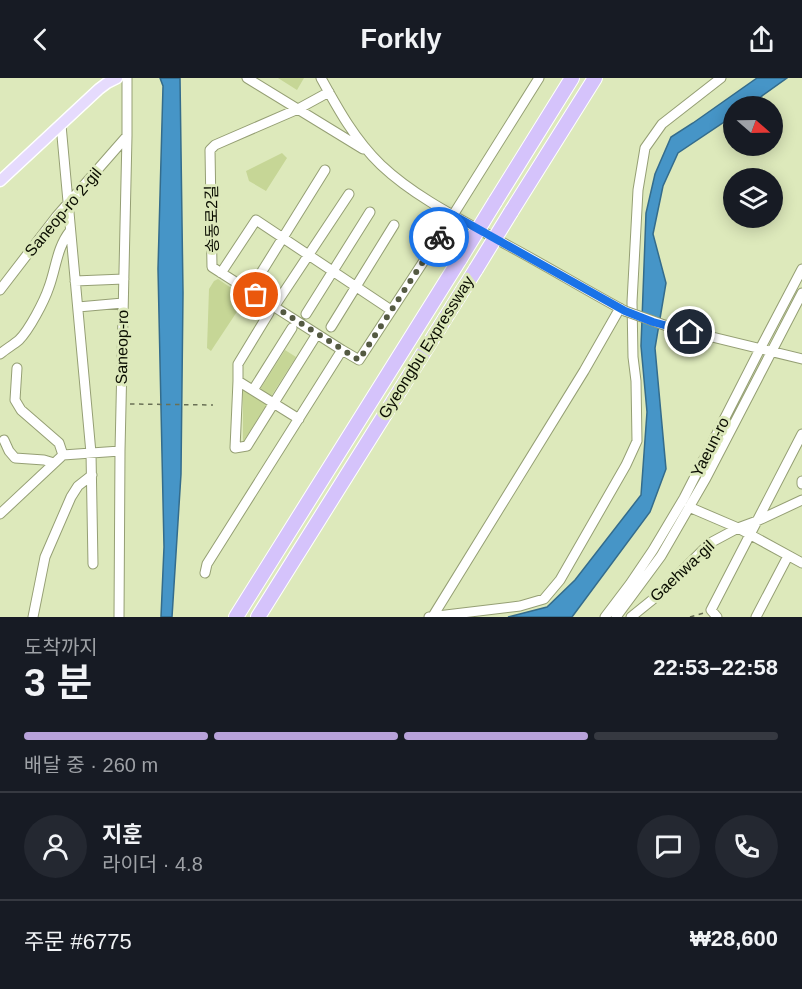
<!DOCTYPE html>
<html lang="ko">
<meta charset="utf-8">
<style>
:root{--surface:#171b24;--page:#242831;--text:#f1f3f6;--muted:#9ea1a6;--line:#363941;--accent:#b8a2da}
body{margin:0;font-family:Helvetica,"Noto Sans KR",sans-serif;background:var(--page);color:var(--text);height:100vh;display:flex;flex-direction:column;font-size:22px;white-space:nowrap}
*{box-sizing:border-box;margin:0}
p{font-size:20px;color:var(--muted)}
.icon{flex:none;width:33px;height:33px;fill:none;stroke:currentColor;stroke-width:2;stroke-linecap:round;stroke-linejoin:round}
.map{position:relative;height:539px;overflow:hidden}
.drawer{display:flex;flex-direction:column;background:var(--surface);flex:1}
.drawer>*{flex:none}
.needle{width:39px;rotate:110deg}
.controls{position:absolute;left:723px;top:18px;display:grid;gap:12px}
.controls a{display:grid;place-items:center;width:60px;height:60px;border-radius:50%;background:var(--surface);box-shadow:0 3px 15px #0003;font-size:30px}
.pin{position:absolute;display:grid;place-items:center;width:51px;height:51px;color:#fff;margin:-26px;border:3px solid #fff;border-radius:50%;box-shadow:0 2px 6px #0007}
.courier{position:absolute;display:grid;place-items:center;width:60px;height:60px;margin:-30px;border:4px solid #1a73e8;border-radius:50%;background:#fff;color:#222;box-shadow:0 2px 8px #0007}
.head em{font-style:normal;font-weight:600}
.head div{display:flex;flex-direction:column-reverse}
.head{display:flex;align-items:center;justify-content:space-between;height:102px;padding:0 24px}
h1{font-size:39px;font-weight:600;line-height:45px}
.bar{display:grid;grid-template-columns:repeat(4,1fr);gap:9px 6px;align-content:center;height:72px;padding:0 24px}
.bar i{height:8px;border-radius:4px;background:var(--line)}
.bar .selected{background:var(--accent)}
.bar p{grid-column:span 4}
.line{display:flex;align-items:center;gap:15px;padding:0 24px;border-top:2px solid var(--line)}
.line div{flex:1}
.round{display:grid;place-items:center;flex:none;width:63px;height:63px;border-radius:32px;background:var(--page)}
header{display:flex;justify-content:space-between;align-items:center;height:78px;padding:0 24px;background:var(--surface);font-size:27px;font-weight:600}
.map>svg:first-child{display:block}
</style>
<header><svg class="icon" aria-label="back" viewBox="0 0 24 24"><path d="M15 5l-7 7 7 7"/></svg>Forkly<svg class="icon" aria-label="share" viewBox="0 0 24 24"><path d="M12 15V3M7 8l5-5 5 5M5 13v7h14v-7"/></svg></header>
<div class="map">
<svg width="802" height="539" viewBox="0 0 802 539">
<rect width="100%" height="100%" fill="#dde9bb"/>
<path fill="#c6d696" d="M278,0H304L297,12Z
M282,75L287,80L266,113L249,103L246,93Z
M218,201L246,220L211,273L207,270L209,211L214,203Z
M285,272L296,279L270,320L259,313Z
M243,310L268,325L243,364Z"/>
<path fill="#4695c7" stroke="#346c8c" stroke-width="1.5" d="M160,0H180L183,215L181,396L172,539H161L164,469L158,191L163,8Z
M757,0H787L748,28H734L733,38L678,75L663,108L653,156L666,205L655,270L666,391L650,434L572,539H508L547,529L575,502L641,417L647,334L641,268L646,135L655,96L671,59L693,45Z"/>
<g fill="none" stroke-linecap="round" stroke-linejoin="round">
<defs>
<path id="minor" d="M247,0L363,71
M321,0C338,31 355,62 381,87C417,121 466,144 509,168C548,189 586,212 625,233
M61,47L91,375L93,486
M221,195L256,142L391,232
M75,203L124,201
M256,203L325,92
M0,212L56,139L127,58
M78,229L123,225
M274,229L349,116
M306,236L370,134
M667,248L802,281
M331,249L394,147
M342,272L359,282L433,169L539,0
M0,276C6,271 13,267 19,262C29,252 44,224 49,209C56,190 57,169 70,153
M17,290L15,322L21,332L59,365L63,377
M238,303V286L269,235
M253,312L292,250
M299,341L238,303L235,370L247,368L317,256
M4,362L9,373L15,380L44,382L54,385
M802,403V406
M689,429L738,450L802,485
M0,436L63,377L120,373
M205,495L207,486L342,272L212,189L210,72L215,67L298,31L329,14
M433,538L584,293L620,230
M33,539L45,479L71,419L78,408L92,397
M119,539L120,373L127,58V0
M429,539L520,528L544,521L560,502L626,387L637,363L636,303L633,279L632,224L638,112L645,70L662,46L721,0
M605,539L630,506L653,472L684,420L760,271L802,191
M616,539L661,478L706,400L802,215
M631,539L657,518L710,465L738,450L757,443L802,422
M717,539L711,532L802,356
M756,539L788,478"/>
<path id="major" d="M0,103L99,11L107,5L117,0"/>
<path id="highway" d="M495,124L572,0
M511,134L595,0
M236,539L460,181
M258,539L476,191"/>
</defs>
<use href="#minor" stroke="#959f74" stroke-width="11"/>
<use href="#major" stroke="#fff" stroke-width="13"/>
<use href="#highway" stroke="#fff" stroke-width="16"/>
<path stroke="#697055" stroke-width="1.5" stroke-dasharray="4.5 4.5" stroke-linecap="butt" d="M130,326L213,327
M690,539L704,535"/>
<use href="#minor" stroke="#fff" stroke-width="9"/>
<use href="#major" stroke="#e6dbfd" stroke-width="10"/>
<use href="#highway" stroke="#d5c3fb" stroke-width="14"/>
<defs>
<path id="minor-bridge" d="M625,233L667,248"/>
<path id="highway-bridge" d="M460,181L495,124
M476,191L511,134"/>
</defs>
<use href="#minor-bridge" stroke="#959f74" stroke-width="11" stroke-linecap="butt"/>
<use href="#highway-bridge" stroke="#fff" stroke-width="16" stroke-linecap="butt"/>
<use href="#minor-bridge" stroke="#fff" stroke-width="9"/>
<use href="#highway-bridge" stroke="#d5c3fb" stroke-width="14"/>
</g>
<g fill="none" stroke-linecap="round" stroke-linejoin="round">
<path stroke="#545a42" stroke-width="6" stroke-dasharray="0 10.8" d="M256,217L359,282L439,159"/>
<path stroke="#1a73e8" stroke-width="8" d="M439,159L453,137L625,233L653,244L690,254"/>
</g>
<g text-anchor="middle" dominant-baseline="central" stroke-width="6" stroke-linejoin="round" paint-order="stroke">
<g font-size="16" fill="#0a0d01" stroke="#dde9bb">
<text transform="translate(63 134) rotate(-50)">Saneop-ro 2-gil</text>
<text transform="translate(212 141) rotate(-91)">송동로2길</text>
<text transform="translate(122 269) rotate(-89)">Saneop-ro</text>
<text transform="translate(426 269) rotate(-58)">Gyeongbu Expressway</text>
<text transform="translate(710 369) rotate(-63)">Yaeun-ro</text>
<text transform="translate(682 493) rotate(-43)">Gaehwa-gil</text>
</g>
</g>
</svg>
<div class="controls">
<a><svg class="needle" viewBox="-14 -14 28 28"><path d="M0-13l5 13h-10z" fill="#e53935"/><path d="M0 13l5-13h-10z" fill="#9ea1a6"/></svg></a>
<a><svg class="icon" aria-label="layers" viewBox="0 0 24 24"><path d="M12 4l9 5-9 5-9-5zM3 14l9 5 9-5"/></svg></a>
</div>
<div class="pin" style="left:256px;top:217px;background:#ea580c"><svg class="icon" aria-label="bag" viewBox="0 0 24 24"><path d="M5 8h14l-1 12H6zM9 8a3 3 0 0 1 6 0"/></svg></div>
<div class="pin" style="left:690px;top:254px;background:#1f2937"><svg class="icon" aria-label="home" viewBox="0 0 24 24"><path d="M3 11l9-7 9 7M6 9v11h12V9"/></svg></div>
<div class="courier" style="left:439px;top:159px"><svg class="icon" aria-label="bike" viewBox="0 0 24 24"><circle cx="6" cy="16" r="4"/><circle cx="18" cy="16" r="4"/><path d="M6 16l4-8h5l3 8M10 8l3 8H6M13 5h3"/></svg></div>
</div>
<section class="drawer">
<div class="head"><div><h1>3 분</h1><p>도착까지</p></div><em>22:53–22:58</em></div>
<div class="bar"><i class="selected"></i><i class="selected"></i><i class="selected"></i><i></i><p>배달 중 · 260 m</p></div>
<div class="line" style="height:108px"><a class="round"><svg class="icon" aria-label="person" viewBox="0 0 24 24"><circle cx="12" cy="8" r="4"/><path d="M4 21q1-7 8-7t8 7"/></svg></a><div><b>지훈</b><p>라이더 · 4.8</p></div><a class="round"><svg class="icon" aria-label="chat" viewBox="0 0 24 24"><path d="M4 5h16v11H9l-5 4z"/></svg></a><a class="round"><svg class="icon" aria-label="phone" viewBox="0 0 24 24"><path d="M5 4h4l2 5-3 2q2 4 5 5l2-3 5 2v4C11 20 4 13 5 4z"/></svg></a></div>
<div class="line" style="height:78px"><div>주문 #6775</div><b>₩28,600</b></div>
</section>
